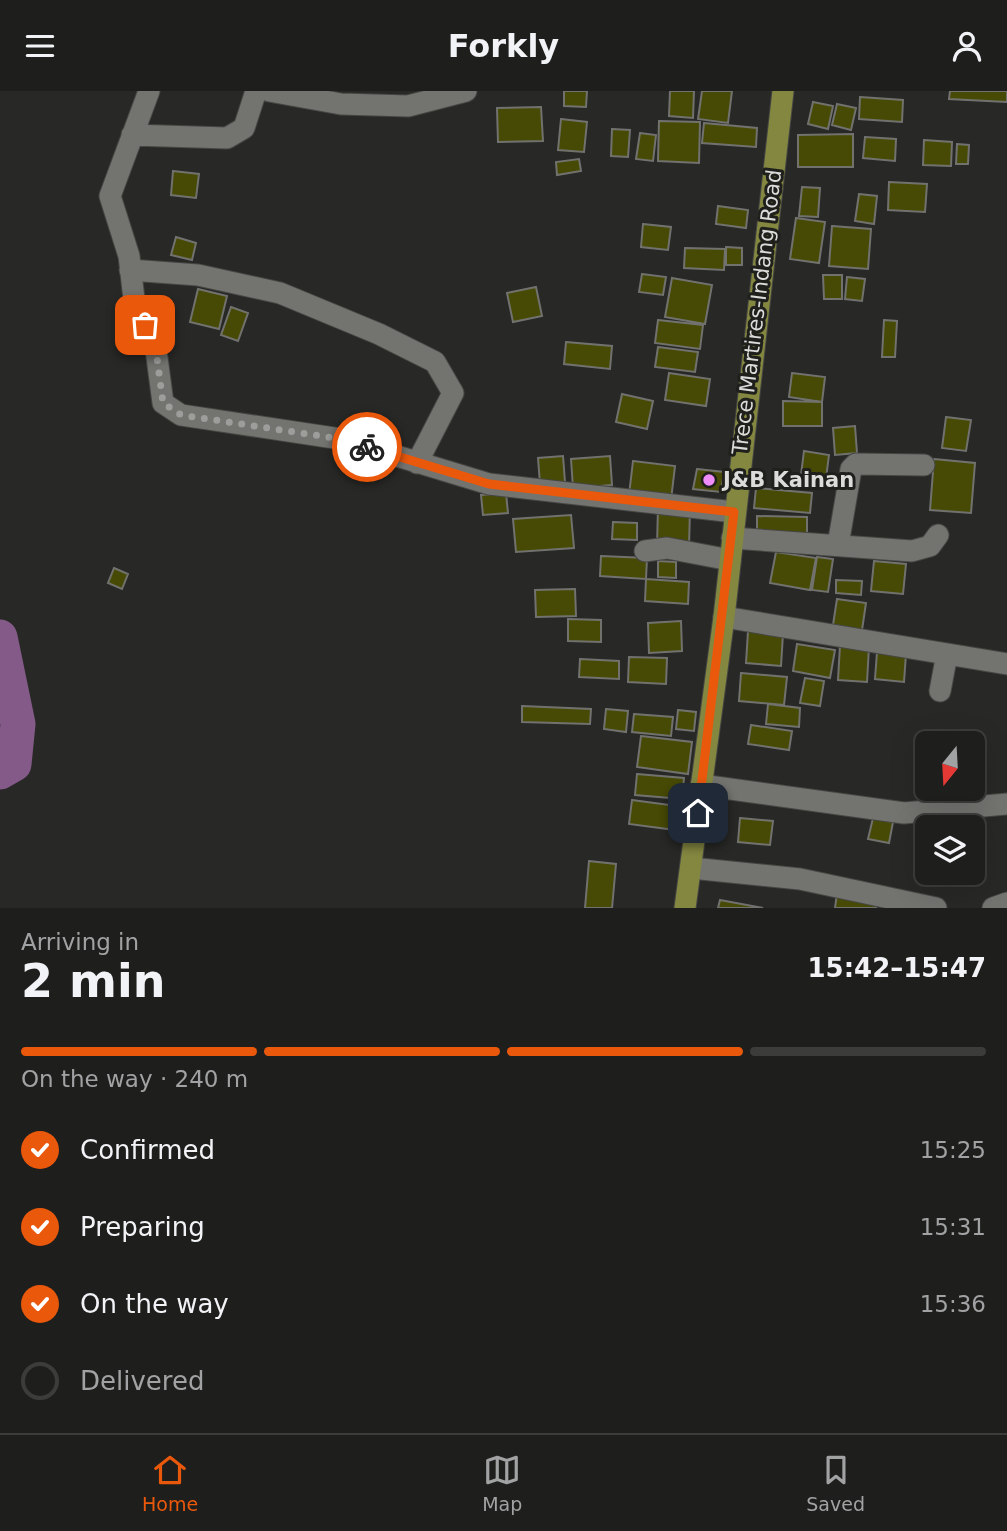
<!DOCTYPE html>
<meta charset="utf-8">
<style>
:root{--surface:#1e1f1c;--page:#2b2c29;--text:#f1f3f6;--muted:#a1a2a3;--line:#3c3d3b;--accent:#ea580c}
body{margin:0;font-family:"DejaVu Sans",sans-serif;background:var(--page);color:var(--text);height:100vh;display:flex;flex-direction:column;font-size:26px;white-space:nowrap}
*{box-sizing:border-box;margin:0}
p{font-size:23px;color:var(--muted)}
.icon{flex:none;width:38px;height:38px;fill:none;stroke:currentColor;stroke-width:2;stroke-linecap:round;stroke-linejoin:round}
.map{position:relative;height:817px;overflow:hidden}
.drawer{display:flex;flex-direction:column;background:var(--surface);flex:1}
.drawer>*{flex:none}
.needle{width:46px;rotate:198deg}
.buttons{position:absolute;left:915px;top:640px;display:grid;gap:14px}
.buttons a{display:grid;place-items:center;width:70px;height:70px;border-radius:10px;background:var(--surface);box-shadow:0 7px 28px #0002,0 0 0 2px var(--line);font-size:35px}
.pin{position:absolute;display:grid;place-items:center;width:60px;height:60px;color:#fff;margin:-30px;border-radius:14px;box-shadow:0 4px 10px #0006}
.courier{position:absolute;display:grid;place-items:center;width:70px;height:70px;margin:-35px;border:5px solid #ea580c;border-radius:50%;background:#fff;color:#222;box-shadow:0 2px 9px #0007}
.overview em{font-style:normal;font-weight:600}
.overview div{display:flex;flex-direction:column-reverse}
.overview{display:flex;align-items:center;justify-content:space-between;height:119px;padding:0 21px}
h1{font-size:46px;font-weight:600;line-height:52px}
.bar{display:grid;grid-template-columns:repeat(4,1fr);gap:10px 7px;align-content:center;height:84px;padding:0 21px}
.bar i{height:9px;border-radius:5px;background:var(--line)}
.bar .current{background:var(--accent)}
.bar p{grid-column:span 4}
ol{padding:0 21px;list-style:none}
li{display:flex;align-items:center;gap:21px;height:77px}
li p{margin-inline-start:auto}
li .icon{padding:7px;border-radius:50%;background:var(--accent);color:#fff;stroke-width:4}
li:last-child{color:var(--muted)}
li i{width:38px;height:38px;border:4px solid var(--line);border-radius:50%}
header{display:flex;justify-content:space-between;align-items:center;height:91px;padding:0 21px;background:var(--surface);font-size:32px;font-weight:600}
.tab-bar{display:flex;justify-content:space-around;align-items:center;height:98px;border-top:2px solid var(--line);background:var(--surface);font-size:19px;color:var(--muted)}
.tab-bar a{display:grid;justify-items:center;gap:4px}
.tab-bar .current{color:var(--accent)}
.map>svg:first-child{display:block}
</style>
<header><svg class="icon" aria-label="menu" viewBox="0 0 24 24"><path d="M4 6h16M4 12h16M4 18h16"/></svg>Forkly<svg class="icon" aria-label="person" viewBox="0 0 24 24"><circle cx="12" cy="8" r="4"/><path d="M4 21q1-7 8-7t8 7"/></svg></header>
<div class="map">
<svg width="1007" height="817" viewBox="0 0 1007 817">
<rect width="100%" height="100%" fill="#282926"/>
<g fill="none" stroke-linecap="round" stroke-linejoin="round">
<path stroke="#845a88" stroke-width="35" d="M0,546L18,633L14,673L0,681"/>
</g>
<path fill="#474a04" stroke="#71716e" stroke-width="2" d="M564,0H587L586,16L564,15Z
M670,0H694L693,27L669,25Z
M702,0H732L728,32L698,28Z
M950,0H1007V11L949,8Z
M860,6L903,9L902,31L859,28Z
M813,11L833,15L828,38L808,33Z
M837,13L856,17L851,39L832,34Z
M541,16L543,50L498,51L497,17Z
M561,28L587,31L584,61L558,59Z
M659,30L700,31L699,72L658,70Z
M704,32L757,37L756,56L702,52Z
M612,38L630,39L628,66L611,65Z
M640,42L656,44L653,70L636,68Z
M853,43V76H798V44Z
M865,46L896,48L895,70L863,67Z
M924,49L952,51L951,75L923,74Z
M957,53L969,54L968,73H956Z
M579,68L581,80L557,84L556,71Z
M173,80L199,83L196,107L171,104Z
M889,91L927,93L925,121L888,119Z
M802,96L820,97L818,126L799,125Z
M859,103L877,105L874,133L855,130Z
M718,115L748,119L746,137L716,133Z
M796,127L825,131L819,172L790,168Z
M643,133L671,136L668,159L641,156Z
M832,135L871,138L868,178L829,175Z
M176,146L196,152L192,169L171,164Z
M726,156L742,157V174H726Z
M685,157L725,158L724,179L684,177Z
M642,183L666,186L663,204L639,201Z
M823,184H842V208H824Z
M847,186L865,188L862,210L845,208Z
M672,187L712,194L705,233L665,226Z
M536,196L542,225L513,231L507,202Z
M198,198L227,205L219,238L190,231Z
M231,216L248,222L238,250L221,244Z
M658,229L703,234L700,258L655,252Z
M884,229L897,230L895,266H882Z
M566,251L612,255L610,278L564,273Z
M658,256L698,261L695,281L655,276Z
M669,282L710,288L706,315L665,309Z
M792,282L825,286L822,311L789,306Z
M622,303L653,310L647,338L616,331Z
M783,310L822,311V335H783Z
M946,326L971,329L966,360L942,357Z
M855,335L857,362L835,364L833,337Z
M804,360L829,364L825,395L800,392Z
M563,365L565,391L540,393L538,367Z
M610,365L612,394L573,397L571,368Z
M934,368L975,372L971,422L930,419Z
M633,370L675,375L671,409L629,404Z
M697,378L724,381L721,401L693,398Z
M756,397L812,402L810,422L754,417Z
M506,402L508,422L483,424L481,404Z
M658,416L690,417L689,456L657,455Z
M571,424L574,457L516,461L513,428Z
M757,425L807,426V445L757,444Z
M613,431L637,432V449L612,448Z
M776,461L816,467L810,499L770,492Z
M601,465L647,467L646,488L600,485Z
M817,466L833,468L828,501L812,499Z
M658,470L676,471V487L658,486Z
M874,470L906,473L903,503L871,500Z
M114,477L128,483L122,498L108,492Z
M646,488L689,491L688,513L645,510Z
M836,489L862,490L861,504L836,502Z
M575,498L576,525L536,526L535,499Z
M837,508L866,512L862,539L833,534Z
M568,528L601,529V551L568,550Z
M681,530L682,560L649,562L648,532Z
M748,540L783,543L781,575L746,572Z
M797,553L835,559L830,587L793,580Z
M840,554L869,556L867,591L838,589Z
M877,561L906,563L904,591L875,588Z
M629,566L667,567L666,593L628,591Z
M580,568L619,570V588L579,586Z
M741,582L787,586L784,614L739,610Z
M805,587L824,590L820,615L800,612Z
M768,613L800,617L799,636L766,633Z
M522,615L591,618L590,633L522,631Z
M606,618L628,620L626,641L604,638Z
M678,619L696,621L694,640L676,638Z
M634,623L673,626L671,645L632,641Z
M751,634L792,640L789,659L748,653Z
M641,645L692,651L688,683L637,676Z
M637,683L684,687L682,708L635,704Z
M632,709L685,716L683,740L629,733Z
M740,727L773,730L770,754L738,751Z
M873,727L893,731L889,752L868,748Z
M589,770L616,773L612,817H585Z
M837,802L877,807L876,817H835Z
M720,809L763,817H718Z"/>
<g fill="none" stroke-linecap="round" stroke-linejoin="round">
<defs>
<path id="minor" d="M149,0L110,105L129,165L134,208L156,259L163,312L181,324L341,348L489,393L734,421
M269,0L341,13L408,15L466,0
M132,44L227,47L244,37L256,0
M130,179L198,184L280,202L379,243L435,271L453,302L417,372
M732,447L912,460L930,455L938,444
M838,454L851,378L856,373L924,374
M645,460L667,457L730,469
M724,526L1007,573
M940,600L947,563
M701,694L904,722L1007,713
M691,777L800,788L936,817
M993,817L1007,812"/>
<path id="major" d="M685,817L724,526L783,0"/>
</defs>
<use href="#minor" stroke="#464744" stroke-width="23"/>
<use href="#major" stroke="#464744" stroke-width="23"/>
<use href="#minor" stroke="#737370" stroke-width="21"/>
<use href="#major" stroke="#848740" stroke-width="21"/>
</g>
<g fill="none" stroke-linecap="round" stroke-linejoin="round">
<path stroke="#9d9d9b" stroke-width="7" stroke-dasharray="0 12.6" d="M145,234L156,259L163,312L181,324L341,348L367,356"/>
<path stroke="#ea580c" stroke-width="9" d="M367,356L489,393L734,421L698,722"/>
</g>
<circle fill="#ee8cf8" stroke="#1f1f1c" stroke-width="2.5" cx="709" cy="389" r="7"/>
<g text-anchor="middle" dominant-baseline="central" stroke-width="6" stroke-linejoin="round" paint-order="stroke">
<g font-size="21" fill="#dcdcda" stroke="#1f1f1c">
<text transform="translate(757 221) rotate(-83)">Trece Martires-Indang Road</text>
</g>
<g font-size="21" font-weight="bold" fill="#dcdcda" stroke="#1f1f1c" text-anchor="start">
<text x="723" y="389">J&amp;B Kainan</text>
</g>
</g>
</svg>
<div class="buttons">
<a><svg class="needle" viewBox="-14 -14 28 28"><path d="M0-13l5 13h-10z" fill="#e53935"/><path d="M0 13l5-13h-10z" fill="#a1a2a3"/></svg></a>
<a><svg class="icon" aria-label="layers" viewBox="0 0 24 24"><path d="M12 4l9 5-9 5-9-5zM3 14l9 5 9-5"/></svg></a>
</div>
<div class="pin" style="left:145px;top:234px;background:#ea580c"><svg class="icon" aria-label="bag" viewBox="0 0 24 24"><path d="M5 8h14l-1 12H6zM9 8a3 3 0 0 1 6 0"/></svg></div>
<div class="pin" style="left:698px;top:722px;background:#1f2937"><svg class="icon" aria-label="home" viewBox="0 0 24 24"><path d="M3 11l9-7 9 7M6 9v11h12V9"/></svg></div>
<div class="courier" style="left:367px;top:356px"><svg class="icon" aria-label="bike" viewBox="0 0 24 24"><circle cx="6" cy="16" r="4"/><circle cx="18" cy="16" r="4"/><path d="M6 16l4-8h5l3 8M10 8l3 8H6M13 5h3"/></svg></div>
</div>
<section class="drawer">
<div class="overview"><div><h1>2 min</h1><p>Arriving in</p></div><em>15:42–15:47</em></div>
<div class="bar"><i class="current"></i><i class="current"></i><i class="current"></i><i></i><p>On the way · 240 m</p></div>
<ol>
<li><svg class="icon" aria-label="check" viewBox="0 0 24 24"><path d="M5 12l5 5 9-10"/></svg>Confirmed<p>15:25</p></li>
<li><svg class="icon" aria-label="check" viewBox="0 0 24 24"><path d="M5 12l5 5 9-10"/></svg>Preparing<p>15:31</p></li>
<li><svg class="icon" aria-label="check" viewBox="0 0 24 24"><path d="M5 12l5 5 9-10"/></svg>On the way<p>15:36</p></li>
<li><i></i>Delivered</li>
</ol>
</section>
<nav class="tab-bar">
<a class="current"><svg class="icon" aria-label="home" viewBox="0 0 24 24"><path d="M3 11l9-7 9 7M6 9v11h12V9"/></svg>Home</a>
<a><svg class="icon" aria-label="map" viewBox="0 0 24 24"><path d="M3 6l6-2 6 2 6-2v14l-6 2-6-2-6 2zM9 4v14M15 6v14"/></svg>Map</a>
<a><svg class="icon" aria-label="saved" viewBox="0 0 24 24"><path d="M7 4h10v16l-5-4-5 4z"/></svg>Saved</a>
</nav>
